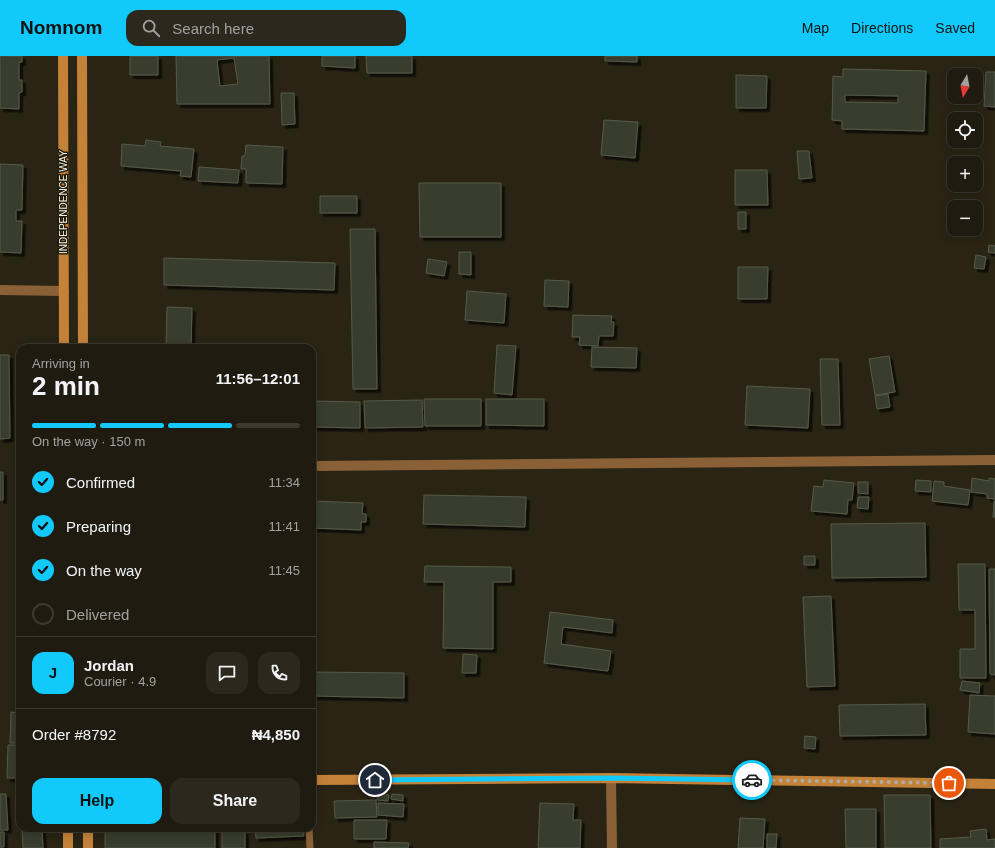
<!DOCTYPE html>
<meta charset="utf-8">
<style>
:root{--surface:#201b10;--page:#2d281e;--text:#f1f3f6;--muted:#a2a19f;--line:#3d3930;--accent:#11cafb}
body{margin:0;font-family:Helvetica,sans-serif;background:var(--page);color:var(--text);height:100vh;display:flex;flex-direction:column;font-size:15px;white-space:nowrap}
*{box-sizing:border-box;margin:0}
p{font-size:13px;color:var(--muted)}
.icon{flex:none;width:22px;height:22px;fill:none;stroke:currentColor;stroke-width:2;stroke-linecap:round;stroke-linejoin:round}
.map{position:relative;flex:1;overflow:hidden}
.side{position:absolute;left:16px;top:288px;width:300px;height:488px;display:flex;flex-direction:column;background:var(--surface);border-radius:12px;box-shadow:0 2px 10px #0003,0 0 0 1px var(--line)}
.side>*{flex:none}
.needle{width:26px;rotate:190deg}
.tools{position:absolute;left:947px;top:12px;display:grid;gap:8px}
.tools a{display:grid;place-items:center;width:36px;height:36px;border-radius:8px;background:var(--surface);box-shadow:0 2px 10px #0003,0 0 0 1px var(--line);font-size:20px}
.pin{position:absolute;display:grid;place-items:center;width:34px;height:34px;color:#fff;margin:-17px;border:2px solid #fff;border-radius:50%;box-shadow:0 1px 4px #0007}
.courier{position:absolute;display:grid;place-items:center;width:40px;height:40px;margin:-20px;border:3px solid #11cafb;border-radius:50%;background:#fff;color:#222;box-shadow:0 1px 5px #0007}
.headline em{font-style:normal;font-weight:600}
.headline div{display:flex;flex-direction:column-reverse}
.headline{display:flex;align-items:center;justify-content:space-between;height:68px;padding:0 16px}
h1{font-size:26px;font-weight:600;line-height:30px}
.bar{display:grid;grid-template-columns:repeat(4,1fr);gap:6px 4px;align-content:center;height:48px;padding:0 16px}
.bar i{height:5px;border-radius:3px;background:var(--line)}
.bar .on{background:var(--accent)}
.bar p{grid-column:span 4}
.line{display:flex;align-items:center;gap:10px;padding:0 16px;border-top:1px solid var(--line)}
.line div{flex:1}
.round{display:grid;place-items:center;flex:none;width:42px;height:42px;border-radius:12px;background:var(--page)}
ol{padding:0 16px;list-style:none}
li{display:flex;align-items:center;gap:12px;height:44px}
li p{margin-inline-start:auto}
li .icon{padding:4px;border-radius:50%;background:var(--accent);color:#111;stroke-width:4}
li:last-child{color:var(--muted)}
li i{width:22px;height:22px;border:2px solid var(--line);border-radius:50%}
.button{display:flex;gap:8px;margin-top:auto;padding:8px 16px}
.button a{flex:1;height:46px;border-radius:12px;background:var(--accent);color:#111;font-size:16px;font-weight:600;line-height:46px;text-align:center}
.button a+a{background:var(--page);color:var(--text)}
header{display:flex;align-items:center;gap:24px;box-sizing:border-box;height:56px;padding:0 20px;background:var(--accent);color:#111}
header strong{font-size:19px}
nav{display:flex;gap:22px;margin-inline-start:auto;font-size:14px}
.search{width:280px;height:36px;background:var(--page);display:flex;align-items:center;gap:10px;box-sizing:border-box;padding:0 14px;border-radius:12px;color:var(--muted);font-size:15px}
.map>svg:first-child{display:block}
</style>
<header>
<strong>Nomnom</strong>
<div class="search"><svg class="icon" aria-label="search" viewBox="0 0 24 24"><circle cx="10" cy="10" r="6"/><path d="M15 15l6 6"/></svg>Search here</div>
<nav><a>Map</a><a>Directions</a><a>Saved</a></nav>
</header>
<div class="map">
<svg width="995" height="792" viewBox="0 0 995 792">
<defs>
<filter id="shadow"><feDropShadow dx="3.5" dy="3.5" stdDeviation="0" flood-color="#0009"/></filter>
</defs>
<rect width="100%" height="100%" fill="#2a2415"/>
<path fill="#393d2d" stroke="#565a49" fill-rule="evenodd" filter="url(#shadow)" d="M0,0H22V6H19V24H22V36L19,37V53L0,52Z
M130,0H158V19H130Z
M176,0H269L270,48H177ZM234,2L238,28L220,30L217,4Z
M322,0H355V12L322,10Z
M366,0H412V17H367Z
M605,0H637V6L605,5Z
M843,13L926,15L924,75L842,73V65L832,64L833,20L843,21ZM845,39L898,40V47L845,46Z
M986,16H995V51L984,50Z
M736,19L767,20L766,52H736Z
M281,37H294L295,68L282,69Z
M604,64L638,66L635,102L601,99Z
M146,84L161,86L160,90L194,93L191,121L180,120L181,115L121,110L122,88L145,90Z
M246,89L283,91L282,128L246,127V113H241L242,100H245Z
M797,95H809L812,122L799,123Z
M0,108L23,109L22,154H16V165H22L21,197L0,196Z
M199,111L239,114L238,127L198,125Z
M735,114H767L768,149H735Z
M419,127H501V181H420Z
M320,140H357V157H320Z
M738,156H746V173H738Z
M350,173H375L377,333H353Z
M989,189L995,190V197L988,196Z
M459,196H471V219L459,218Z
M976,199L986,201L984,213L974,212Z
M164,202L335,207L334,234L164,229Z
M428,203L447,206L444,220L426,217Z
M738,211H768L767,243H738Z
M545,224L569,225L568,251L544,250Z
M467,235L506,238L504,267L465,264Z
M167,251L192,252L191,292H166Z
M573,259L612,260L611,266H614L613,280H599L598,290L579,289L580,281H572Z
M497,289L516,290L512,339L494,337Z
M592,291L637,292L636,312L591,311Z
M0,299H9L10,382L0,383Z
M889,300L895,336L875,339L869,303Z
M820,303H838L840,369H822Z
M747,330L810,333L808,372L745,369Z
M888,338L890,351L877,353L875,340Z
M424,343H481V370H425Z
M486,343H544V370L486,369Z
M422,344L423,371L365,372L364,345Z
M312,345L360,346V372L312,371Z
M0,416H3V444H0Z
M972,422L989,425V422L995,423V443L987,442V438L971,436Z
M824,424L854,427L852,444H848L847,458L811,455L814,430L823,431Z
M916,424L931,425V436L915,435Z
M934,425L944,426V430L970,434L968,449L932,445Z
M858,426H868V438L858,437Z
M424,439L526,441L525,471L423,468Z
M858,441H869L868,453L857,452Z
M312,445L363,447L362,458H366V466H361V474L312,472Z
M994,445H995V461H993Z
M925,467L926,521L832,522L831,468Z
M804,500H815V509H804Z
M958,508H985L986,622H960V593H975V554H959Z
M425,510L511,511V526H493V593L443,592L444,526H424Z
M989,513H995V619L990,618Z
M831,540L835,630L807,631L803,541Z
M550,556L613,564L612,577L563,571L561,588L611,595L608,615L544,607Z
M463,598L477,599L476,617H462Z
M312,616L404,617V642L312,640Z
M962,625L980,627L979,637L960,634Z
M970,639L995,640V678L968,676Z
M925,648L926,679L840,680L839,649Z
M11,656L20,657V687H10Z
M805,680L816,681L815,693L804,692Z
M8,689H20V722H7Z
M0,738H6L8,774H0Z
M378,738L389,739L388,745L377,744Z
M392,738L403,739V745L391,743Z
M884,739H930L931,792H885Z
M376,744L377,761L335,762L334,745Z
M378,747L404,748L403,761L378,759Z
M540,747L574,748L573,764H581L580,792H538Z
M845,753H876V792H846Z
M740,762L765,763L763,792H738Z
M354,764H387L386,783H354Z
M42,772L43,792H23L22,773Z
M105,772H215V792H105Z
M255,772H303L304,780L256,782Z
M986,773L987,784L995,783V792H940V783L971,781L970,775Z
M222,775H245V792H222Z
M0,776H4V791H0Z
M767,778H777L776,792H767Z
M374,786L409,787L408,792H374Z"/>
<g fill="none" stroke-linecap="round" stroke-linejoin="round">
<path stroke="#8a6137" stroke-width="7" d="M309,772L310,792"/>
<path stroke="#8a6137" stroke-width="10" d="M0,234L64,235
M312,410L995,404
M611,722L612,792"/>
<path stroke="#c48239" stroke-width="10" d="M63,0L64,292
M82,0L83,292
M312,724L611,722L995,728
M88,772V792
M68,792V772"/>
</g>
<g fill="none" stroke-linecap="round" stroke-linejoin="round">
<path stroke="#afab9f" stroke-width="4" stroke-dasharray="0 7.2" d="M752,724L949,727"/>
<path stroke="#11cafb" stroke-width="5" d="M375,724L610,722L752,724"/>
</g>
<g text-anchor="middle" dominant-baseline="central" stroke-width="3" stroke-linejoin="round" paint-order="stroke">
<g font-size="10" fill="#f7f4ea" stroke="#201b0c">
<text transform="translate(63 146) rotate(-90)">INDEPENDENCE WAY</text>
</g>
</g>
</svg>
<div class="tools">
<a><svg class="needle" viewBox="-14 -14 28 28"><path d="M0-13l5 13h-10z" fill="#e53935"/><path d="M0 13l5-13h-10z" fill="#a2a19f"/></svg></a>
<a><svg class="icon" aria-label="locate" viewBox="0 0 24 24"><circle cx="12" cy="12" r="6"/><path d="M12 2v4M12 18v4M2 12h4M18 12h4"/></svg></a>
<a>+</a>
<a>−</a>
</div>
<div class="pin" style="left:949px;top:727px;background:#ea580c"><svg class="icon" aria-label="bag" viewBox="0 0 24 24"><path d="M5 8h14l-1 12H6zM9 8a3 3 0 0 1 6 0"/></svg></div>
<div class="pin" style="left:375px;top:724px;background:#1f2937"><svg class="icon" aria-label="home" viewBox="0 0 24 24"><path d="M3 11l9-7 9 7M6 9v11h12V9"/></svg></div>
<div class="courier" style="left:752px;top:724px"><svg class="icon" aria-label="car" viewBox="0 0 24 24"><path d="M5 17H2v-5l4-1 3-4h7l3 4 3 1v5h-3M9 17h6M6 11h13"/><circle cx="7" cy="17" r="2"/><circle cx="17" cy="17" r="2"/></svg></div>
<section class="side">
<div class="headline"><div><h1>2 min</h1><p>Arriving in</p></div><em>11:56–12:01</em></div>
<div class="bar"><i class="on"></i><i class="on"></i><i class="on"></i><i></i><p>On the way · 150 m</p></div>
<ol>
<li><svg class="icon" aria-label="check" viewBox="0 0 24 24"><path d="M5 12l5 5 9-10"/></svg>Confirmed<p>11:34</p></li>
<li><svg class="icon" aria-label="check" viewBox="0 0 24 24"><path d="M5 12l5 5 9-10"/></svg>Preparing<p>11:41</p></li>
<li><svg class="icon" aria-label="check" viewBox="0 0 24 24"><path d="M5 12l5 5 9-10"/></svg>On the way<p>11:45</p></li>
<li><i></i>Delivered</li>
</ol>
<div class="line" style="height:72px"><b class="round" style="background:var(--accent);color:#111">J</b><div><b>Jordan</b><p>Courier · 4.9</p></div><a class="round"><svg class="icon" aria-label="chat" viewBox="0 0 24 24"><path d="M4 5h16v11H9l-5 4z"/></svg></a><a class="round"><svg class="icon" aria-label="phone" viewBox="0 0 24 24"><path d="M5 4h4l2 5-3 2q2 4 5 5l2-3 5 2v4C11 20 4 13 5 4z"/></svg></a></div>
<div class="line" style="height:52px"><div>Order #8792</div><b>₦4,850</b></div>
<div class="button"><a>Help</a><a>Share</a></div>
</section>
</div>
